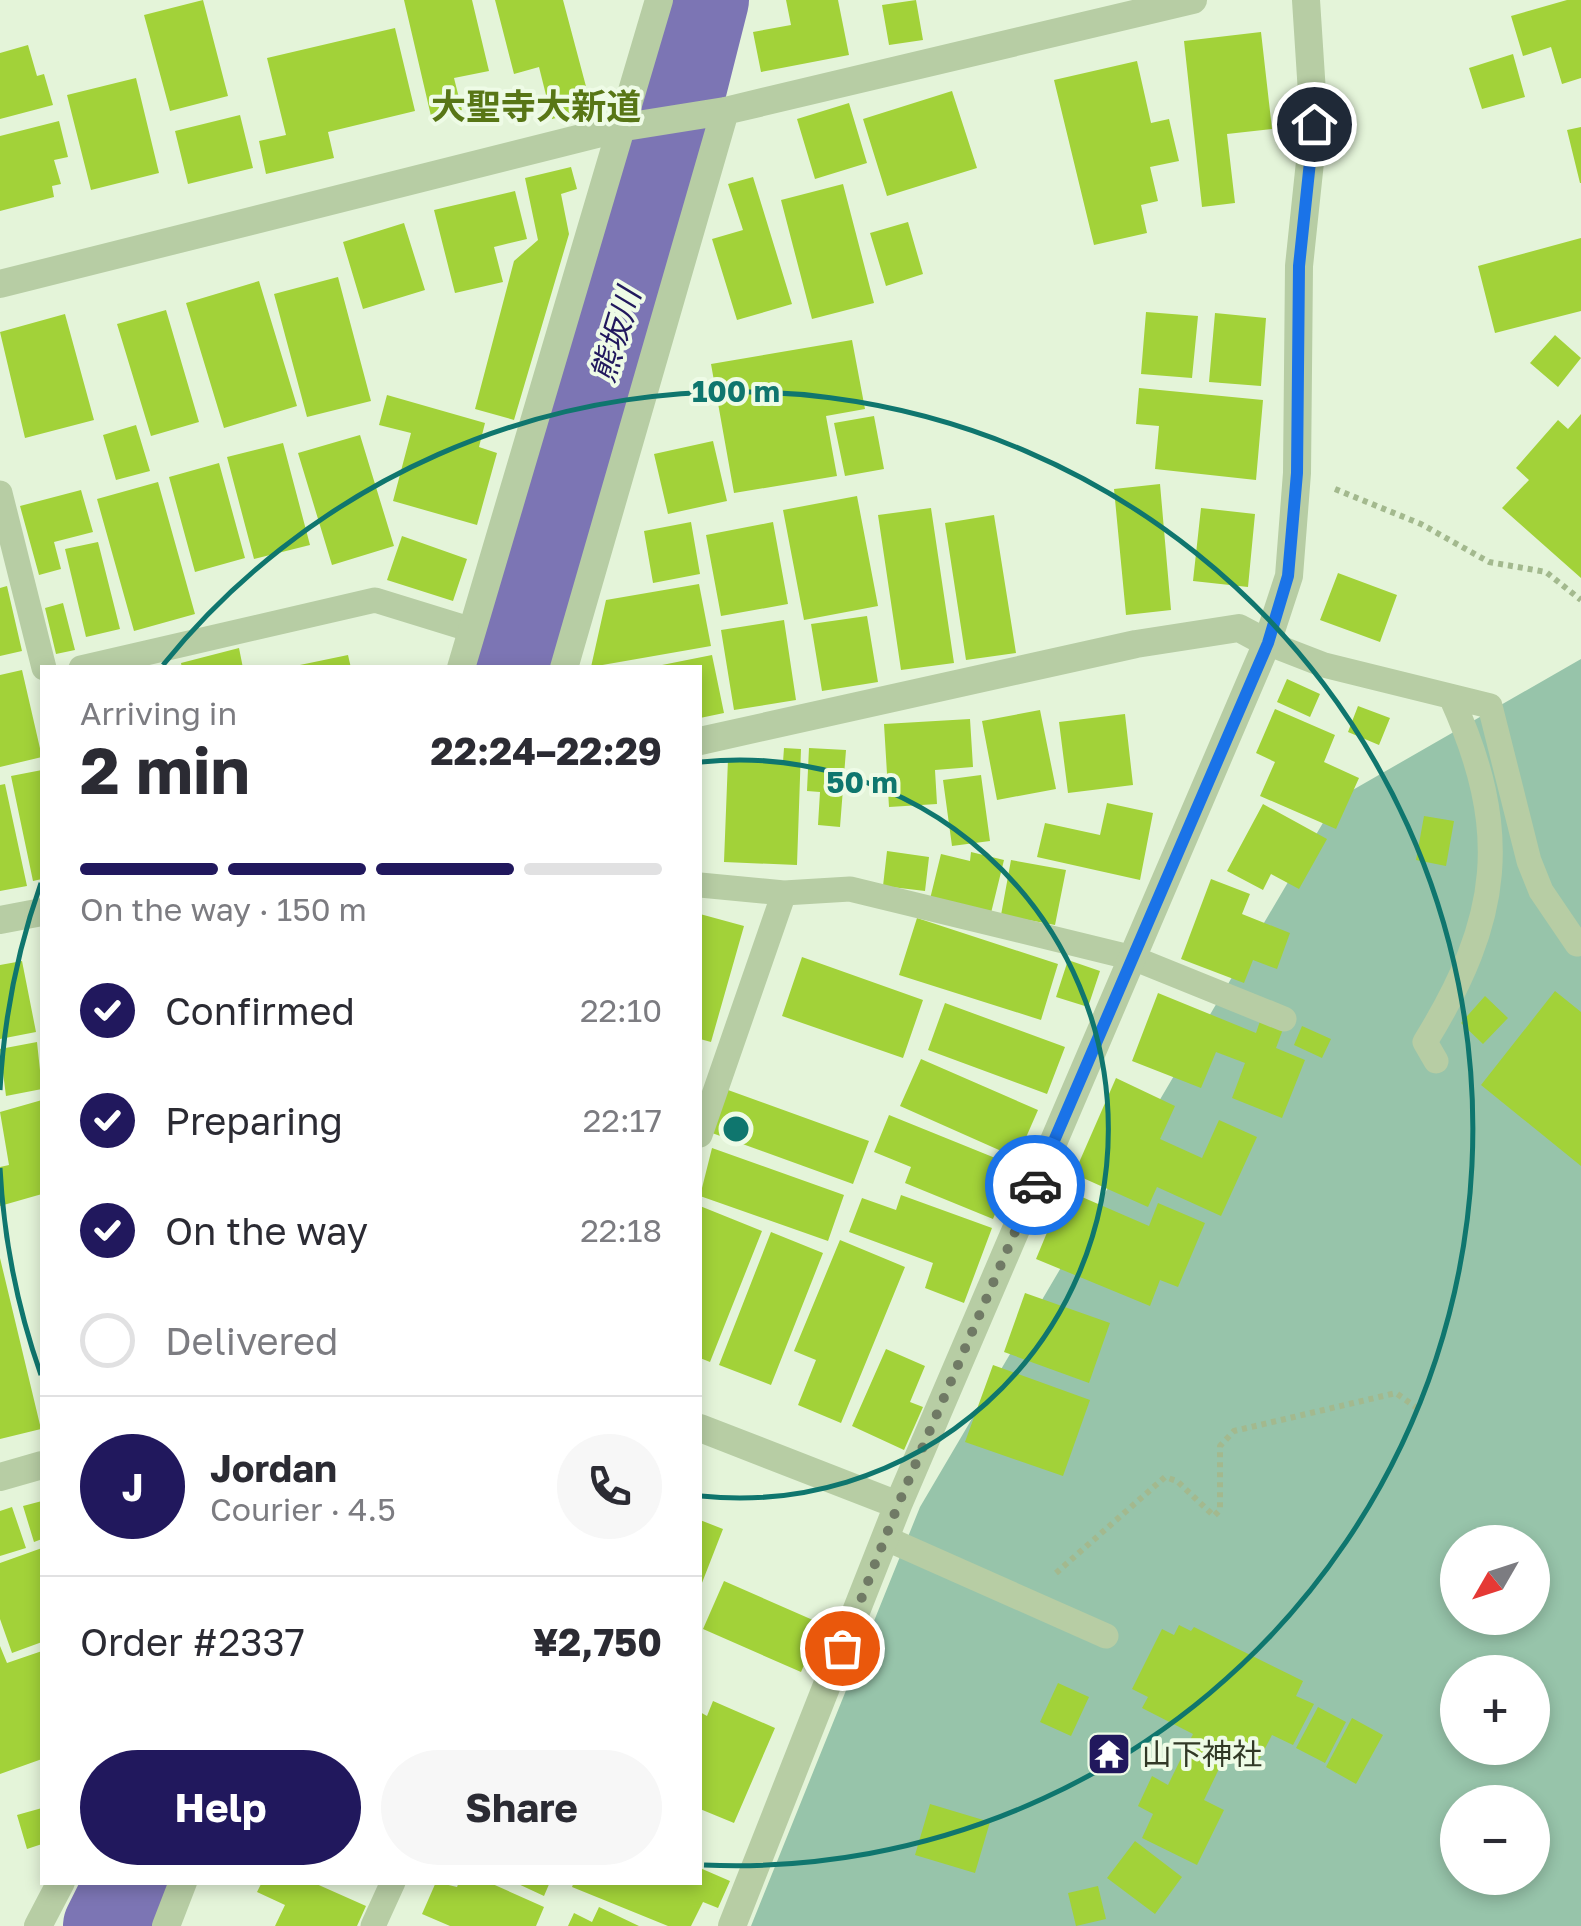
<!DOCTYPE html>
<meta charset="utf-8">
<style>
:root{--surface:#fff;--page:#f7f7f7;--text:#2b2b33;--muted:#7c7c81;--line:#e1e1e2;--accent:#21185d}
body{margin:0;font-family:"Golos Text","Noto Sans JP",sans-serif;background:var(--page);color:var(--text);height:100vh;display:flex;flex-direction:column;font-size:38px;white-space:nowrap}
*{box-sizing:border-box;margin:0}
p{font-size:32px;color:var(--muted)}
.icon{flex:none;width:55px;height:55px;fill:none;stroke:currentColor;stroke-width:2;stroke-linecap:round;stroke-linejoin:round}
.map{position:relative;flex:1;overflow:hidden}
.details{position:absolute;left:40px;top:665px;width:662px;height:1220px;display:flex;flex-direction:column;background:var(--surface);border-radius:0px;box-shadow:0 5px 15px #0003}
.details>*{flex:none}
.needle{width:65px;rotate:231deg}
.controls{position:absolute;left:1440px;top:1525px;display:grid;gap:20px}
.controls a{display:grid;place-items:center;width:110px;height:110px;border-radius:50%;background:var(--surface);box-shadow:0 5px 15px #0003;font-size:50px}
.pin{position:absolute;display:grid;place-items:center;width:85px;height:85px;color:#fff;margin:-42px;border:5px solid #fff;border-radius:50%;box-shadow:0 2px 10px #0007}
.courier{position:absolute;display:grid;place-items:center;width:100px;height:100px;margin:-50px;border:8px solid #1a73e8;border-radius:50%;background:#fff;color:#222;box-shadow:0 2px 12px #0007}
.overview em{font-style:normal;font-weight:700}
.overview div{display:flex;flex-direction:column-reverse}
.overview{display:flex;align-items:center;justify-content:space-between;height:170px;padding:0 40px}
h1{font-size:65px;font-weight:700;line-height:75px}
.bar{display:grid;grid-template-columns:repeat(4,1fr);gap:15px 10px;align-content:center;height:120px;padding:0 40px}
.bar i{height:12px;border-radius:8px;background:var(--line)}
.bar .active{background:var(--accent)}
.bar p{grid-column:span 4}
.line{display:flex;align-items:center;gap:25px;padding:0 40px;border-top:2px solid var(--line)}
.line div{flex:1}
.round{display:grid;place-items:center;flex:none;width:105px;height:105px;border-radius:52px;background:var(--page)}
ol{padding:0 40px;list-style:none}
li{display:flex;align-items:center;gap:30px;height:110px}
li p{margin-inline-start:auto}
li .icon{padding:10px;border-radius:50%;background:var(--accent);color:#fff;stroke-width:4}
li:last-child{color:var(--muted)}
li i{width:55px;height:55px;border:5px solid var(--line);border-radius:50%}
.cta{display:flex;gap:20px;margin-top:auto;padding:20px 40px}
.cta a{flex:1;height:115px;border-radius:60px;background:var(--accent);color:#fff;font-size:40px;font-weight:700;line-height:115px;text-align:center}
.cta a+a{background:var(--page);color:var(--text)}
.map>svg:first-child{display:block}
</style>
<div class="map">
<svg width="1581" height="1926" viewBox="0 0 1581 1926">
<rect width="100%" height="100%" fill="#e4f4d9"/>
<path fill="#97c4aa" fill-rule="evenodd" d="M1581,659V1926H751L920,1507L1337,799ZM1458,1542H1532V1618H1458ZM1458,1672H1532V1748H1458ZM1458,1802H1532V1878H1458Z"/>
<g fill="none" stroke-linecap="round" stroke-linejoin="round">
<path stroke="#7c75b4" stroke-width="88" d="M515,668L644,241L705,0
M107,1926L129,1882"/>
</g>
<path fill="#a2d239" d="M203,0L228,96L170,111L144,15Z
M404,0H472L489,71L454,78L462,110L431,116Z
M495,0H563L592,109L552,119L539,67L514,74Z
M786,0H838L849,55L761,72L753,32L791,25Z
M916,0L923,40L889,45L882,5Z
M1567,0H1581V78L1562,84L1551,47L1523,56L1511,16Z
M395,28L415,111L328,132L334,158L266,174L259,141L286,135L267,58Z
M1261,32L1272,129L1227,134L1235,203L1202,207L1184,41Z
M28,45L37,76L44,74L53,105L0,119V53Z
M1513,54L1525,97L1482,109L1469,68Z
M1137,61L1151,123L1169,119L1179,161L1150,167L1158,201L1141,205L1147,233L1094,245L1054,80Z
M136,78L159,173L91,190L67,95Z
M952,91L977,168L887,196L863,119Z
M849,103L867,163L815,179L797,119Z
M240,115L253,168L188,184L175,131Z
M59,121L68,157L54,160L61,184L52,186L54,197L0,211V136Z
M1581,127V183H1580L1567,130Z
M571,167L577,189L561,194L569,234L514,420L475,409L514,261L538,240L525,178Z
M753,177L792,304L737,320L712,239L743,230L728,184Z
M843,184L874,303L812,319L781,200Z
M515,191L527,239L494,247L503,282L455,293L434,210Z
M908,222L923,274L886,286L870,233Z
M404,223L425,290L363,309L343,242Z
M1581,238V311L1495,333L1478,266Z
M338,277L371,401L307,417L274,294Z
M259,281L297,406L224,428L186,303Z
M166,310L199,422L151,436L117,324Z
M1146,312L1198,316L1192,378L1141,374Z
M1215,313L1266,318L1261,386L1209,382Z
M65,314L94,420L25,438L0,332Z
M1555,335L1581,358L1558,387L1530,363Z
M852,340L865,409L826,416L837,476L734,493L711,364Z
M1139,388L1263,400L1256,480L1155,469L1159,426L1136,424Z
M387,395L485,423L479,447L497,453L477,525L393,501L411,433L379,425Z
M1581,414V578L1502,508L1529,480L1516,468L1558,420L1568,429Z
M874,416L884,469L845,476L834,423Z
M136,425L150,471L116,480L103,435Z
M360,435L394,546L332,565L298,453Z
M713,441L727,501L668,514L654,454Z
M283,443L310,545L254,559L227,457Z
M219,463L245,558L195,572L169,477Z
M158,482L195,614L134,631L97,499Z
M1160,484L1171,610L1126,615L1114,489Z
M81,490L93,532L54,542L61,569L39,575L20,506Z
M857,496L878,606L804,620L783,510Z
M931,508L954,663L901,670L878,515Z
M1201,508L1255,514L1248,587L1193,581Z
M994,515L1016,653L966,660L945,523Z
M691,522L700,574L653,583L644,531Z
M773,522L788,604L721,616L706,535Z
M402,536L467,559L453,601L387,580Z
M98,542L120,629L86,637L65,549Z
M1338,573L1397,595L1380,642L1320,620Z
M699,584L711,646L591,667L606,600Z
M7,586L22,651L0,656V588Z
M63,603L75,650L56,654L45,608Z
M867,616L878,682L822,691L811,624Z
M784,620L796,700L734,710L721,630Z
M239,648L243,668H182L181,663Z
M348,655L351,668H295V666Z
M712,655L724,713L700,718V668L657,666Z
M22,670L42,757L0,767V675Z
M1287,679L1320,694L1310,717L1277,702Z
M1358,706L1390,718L1379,745L1348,732Z
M1275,709L1335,735L1324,762L1359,778L1336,829L1260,796L1275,762L1256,753Z
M1040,710L1056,789L997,800L982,721Z
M1125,714L1133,785L1068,793L1059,722Z
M970,719L973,767L935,770L937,804L889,807L884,724Z
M784,748L801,749L797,865L724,862L728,759L783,762Z
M809,748L846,750L840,827L818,825L820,792L807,791Z
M42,770V879L33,881L11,776Z
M981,775L990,841L952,846L943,780Z
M5,784L27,886L0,891V785Z
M1107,803L1153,813L1140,880L1037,857L1045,823L1100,835Z
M1263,804L1327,839L1299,889L1271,874L1263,890L1227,871Z
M1424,816L1454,821L1446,866L1416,860Z
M887,851L929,857L925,891L883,886Z
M971,852L1004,860L991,913L930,899L941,854L970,861Z
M1011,860L1066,870L1055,925L1001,915Z
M1211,879L1250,894L1242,914L1290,933L1277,969L1253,960L1244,983L1181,959Z
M700,914L744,926L711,1042L700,1039Z
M917,918L1058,964L1041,1020L899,975Z
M802,957L923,1000L903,1058L782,1016Z
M1068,960L1100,971L1088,1007L1056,997Z
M22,961L36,1032L0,1039V965Z
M1555,991L1581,1012V1166L1481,1085Z
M1158,993L1256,1033L1260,1021L1283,1029L1276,1048L1305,1060L1282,1118L1232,1098L1245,1063L1216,1052L1201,1088L1132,1061Z
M1485,996L1508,1018L1483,1044L1461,1023Z
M945,1003L1065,1047L1047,1094L928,1050Z
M1302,1026L1331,1039L1322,1058L1294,1045Z
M37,1042L42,1089L6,1096L0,1049Z
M921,1059L1038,1110L1017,1158L900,1106Z
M1116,1078L1175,1106L1160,1139L1202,1158L1219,1120L1257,1137L1221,1216L1157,1187L1148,1207L1074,1174Z
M728,1090L869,1141L853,1184L712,1133Z
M42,1100V1194L0,1206V1167L9,1165L0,1112Z
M889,1115L1015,1166L993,1219L905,1183L911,1167L874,1152Z
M712,1148L844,1195L828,1241L700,1196Z
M901,1195L992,1228L964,1303L925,1288L933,1263L849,1232L862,1198L896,1210Z
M1082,1197L1149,1226L1158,1203L1205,1223L1178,1287L1160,1280L1150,1306L1036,1259L1058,1206L1075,1213Z
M700,1206L762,1231L710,1362L700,1358Z
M771,1232L823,1253L771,1385L719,1365Z
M840,1240L905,1267L841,1423L798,1405L816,1360L794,1351Z
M0,1258L41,1429L0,1439Z
M1025,1293L1110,1323L1089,1383L1004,1352Z
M886,1349L925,1366L910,1402L923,1407L904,1450L852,1426Z
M993,1365L1090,1400L1063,1476L965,1442Z
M42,1501V1539L34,1542L23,1506Z
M12,1507L26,1548L0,1556V1511Z
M700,1520L723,1529L700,1588Z
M42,1548V1642L12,1653L0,1619V1563Z
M724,1581L822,1624L801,1672L703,1629Z
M1179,1625L1191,1631L1194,1627L1303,1681L1296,1696L1314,1704L1293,1745L1272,1735L1259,1760L1230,1746L1204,1800L1224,1810L1197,1865L1142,1838L1153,1814L1138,1806L1152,1776L1168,1785L1193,1734L1142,1708L1148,1697L1132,1689L1162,1629L1174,1635Z
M0,1646L7,1663L42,1651V1759L0,1774Z
M1058,1683L1089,1697L1071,1736L1040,1722Z
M713,1701L775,1728L734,1823L700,1809V1712L707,1716Z
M1318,1707L1346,1722L1325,1763L1296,1748Z
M1352,1718L1383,1735L1356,1784L1326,1767Z
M930,1804L990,1822L975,1873L915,1855Z
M42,1808V1844L27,1849L17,1815Z
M1135,1841L1182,1877L1155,1914L1107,1878Z
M700,1868L730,1881L718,1908L703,1902L691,1926H668L572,1887L574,1882H700Z
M262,1882H312L366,1906L357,1926H275L285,1905L257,1892Z
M436,1882L457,1887L459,1882H488L544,1907L536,1926H450L422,1914Z
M514,1882H550L544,1896Z
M1098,1886L1106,1919L1076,1926L1068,1893Z
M599,1907L639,1926H568L574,1913L592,1922Z"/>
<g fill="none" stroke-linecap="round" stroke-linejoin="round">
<path stroke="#a3b98e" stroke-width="6" stroke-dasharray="5 5" stroke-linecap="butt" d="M1335,489L1421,524L1489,562L1546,572L1581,600
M1056,1573L1165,1477L1177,1481L1214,1516L1220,1510V1446L1234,1431L1396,1393L1421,1411"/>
<path stroke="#b7cda4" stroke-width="25" d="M0,493L44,668
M1267,643L1324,665L1490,706L1529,861L1541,891L1577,944
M81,668L375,600L469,629
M700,885L784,893L850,889L1133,958L1284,1019
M1436,1061L1425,1042C1501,919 1512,831 1451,697
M700,1135L784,893
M885,1538L1106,1636
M373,1926L393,1882"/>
<path stroke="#b7cda4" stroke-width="28" d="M0,284L625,127L725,111L1193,0
M461,668L659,0
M564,668L725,111
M700,741L1136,644L1239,628L1267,643
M0,920L42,912
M700,1428L898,1505
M0,1477L42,1465
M38,1926L61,1882
M166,1926L183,1882
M732,1926L898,1505L1267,643L1289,576L1297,473L1299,266L1314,124L1306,0"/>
</g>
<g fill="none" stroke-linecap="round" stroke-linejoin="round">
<path stroke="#707a65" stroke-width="10" stroke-dasharray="0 18" d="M842,1648L898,1505L1035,1185"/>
<path stroke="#1a73e8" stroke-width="12" d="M1035,1185L1268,643L1288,576L1297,473L1299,266L1314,124"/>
</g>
<g fill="none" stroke="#0f766e" stroke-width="5">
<path d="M701 762A369 369 0 1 1 701 1496"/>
<path d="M41 1375A737 737 0 0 1 0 1168M0 1090A737 737 0 0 1 41 883M163 665A737 737 0 1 1 704 1865"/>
</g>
<defs>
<symbol id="temple-square" viewBox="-11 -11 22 22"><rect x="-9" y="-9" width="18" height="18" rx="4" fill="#21185d" stroke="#eefbe6"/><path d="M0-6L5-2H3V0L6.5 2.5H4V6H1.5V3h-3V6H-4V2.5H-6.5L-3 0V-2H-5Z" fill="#fff"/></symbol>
</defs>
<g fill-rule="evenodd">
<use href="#temple-square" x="1084" y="1729" width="50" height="50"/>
</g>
<g text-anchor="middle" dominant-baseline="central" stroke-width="8" stroke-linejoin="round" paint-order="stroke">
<g font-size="30" fill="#313826" stroke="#eefbe6" text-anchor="start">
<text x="1142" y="1754">山下神社</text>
</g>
<g font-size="32" font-style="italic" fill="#21185d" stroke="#eefbe6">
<text transform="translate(615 335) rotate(-73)">熊坂川</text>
</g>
<g font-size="35" font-weight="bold" fill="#587616" stroke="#eefbe6">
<text x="536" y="106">大聖寺大新道</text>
</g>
</g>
<circle cx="736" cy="1129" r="15" fill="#0f766e" stroke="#eefbe6" stroke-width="5"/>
<g font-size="30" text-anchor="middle" font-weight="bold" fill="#0f766e" stroke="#eefbe6" stroke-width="8" stroke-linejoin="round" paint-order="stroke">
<text x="736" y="402">100 m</text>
<text x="862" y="793">50 m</text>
</g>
</svg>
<div class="controls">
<a><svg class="needle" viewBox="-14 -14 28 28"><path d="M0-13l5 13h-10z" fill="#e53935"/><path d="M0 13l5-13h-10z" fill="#7c7c81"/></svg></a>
<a>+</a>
<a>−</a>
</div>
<div class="pin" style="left:842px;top:1648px;background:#ea580c"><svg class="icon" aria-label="bag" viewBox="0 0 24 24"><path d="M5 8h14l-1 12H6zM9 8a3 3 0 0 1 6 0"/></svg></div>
<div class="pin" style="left:1314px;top:124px;background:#1f2937"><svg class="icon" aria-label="home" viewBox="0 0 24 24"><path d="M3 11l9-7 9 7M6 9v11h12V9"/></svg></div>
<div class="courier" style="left:1035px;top:1185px"><svg class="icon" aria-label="car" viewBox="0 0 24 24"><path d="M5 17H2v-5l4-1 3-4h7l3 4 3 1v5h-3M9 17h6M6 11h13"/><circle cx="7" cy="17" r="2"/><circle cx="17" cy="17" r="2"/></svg></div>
<section class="details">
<div class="overview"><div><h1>2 min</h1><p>Arriving in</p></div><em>22:24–22:29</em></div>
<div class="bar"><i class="active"></i><i class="active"></i><i class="active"></i><i></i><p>On the way · 150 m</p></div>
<ol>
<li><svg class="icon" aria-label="check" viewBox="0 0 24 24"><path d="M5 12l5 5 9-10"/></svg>Confirmed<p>22:10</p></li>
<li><svg class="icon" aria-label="check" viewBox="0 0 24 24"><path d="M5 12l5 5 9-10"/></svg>Preparing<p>22:17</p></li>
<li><svg class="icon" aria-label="check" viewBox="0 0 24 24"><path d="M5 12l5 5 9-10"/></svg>On the way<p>22:18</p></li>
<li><i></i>Delivered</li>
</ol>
<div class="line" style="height:180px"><b class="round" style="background:var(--accent);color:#fff">J</b><div><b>Jordan</b><p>Courier · 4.5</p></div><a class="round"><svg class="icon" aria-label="phone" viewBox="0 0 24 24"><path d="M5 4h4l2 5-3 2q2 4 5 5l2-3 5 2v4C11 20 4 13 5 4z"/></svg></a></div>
<div class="line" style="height:130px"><div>Order #2337</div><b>¥2,750</b></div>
<div class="cta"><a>Help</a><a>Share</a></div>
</section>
</div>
